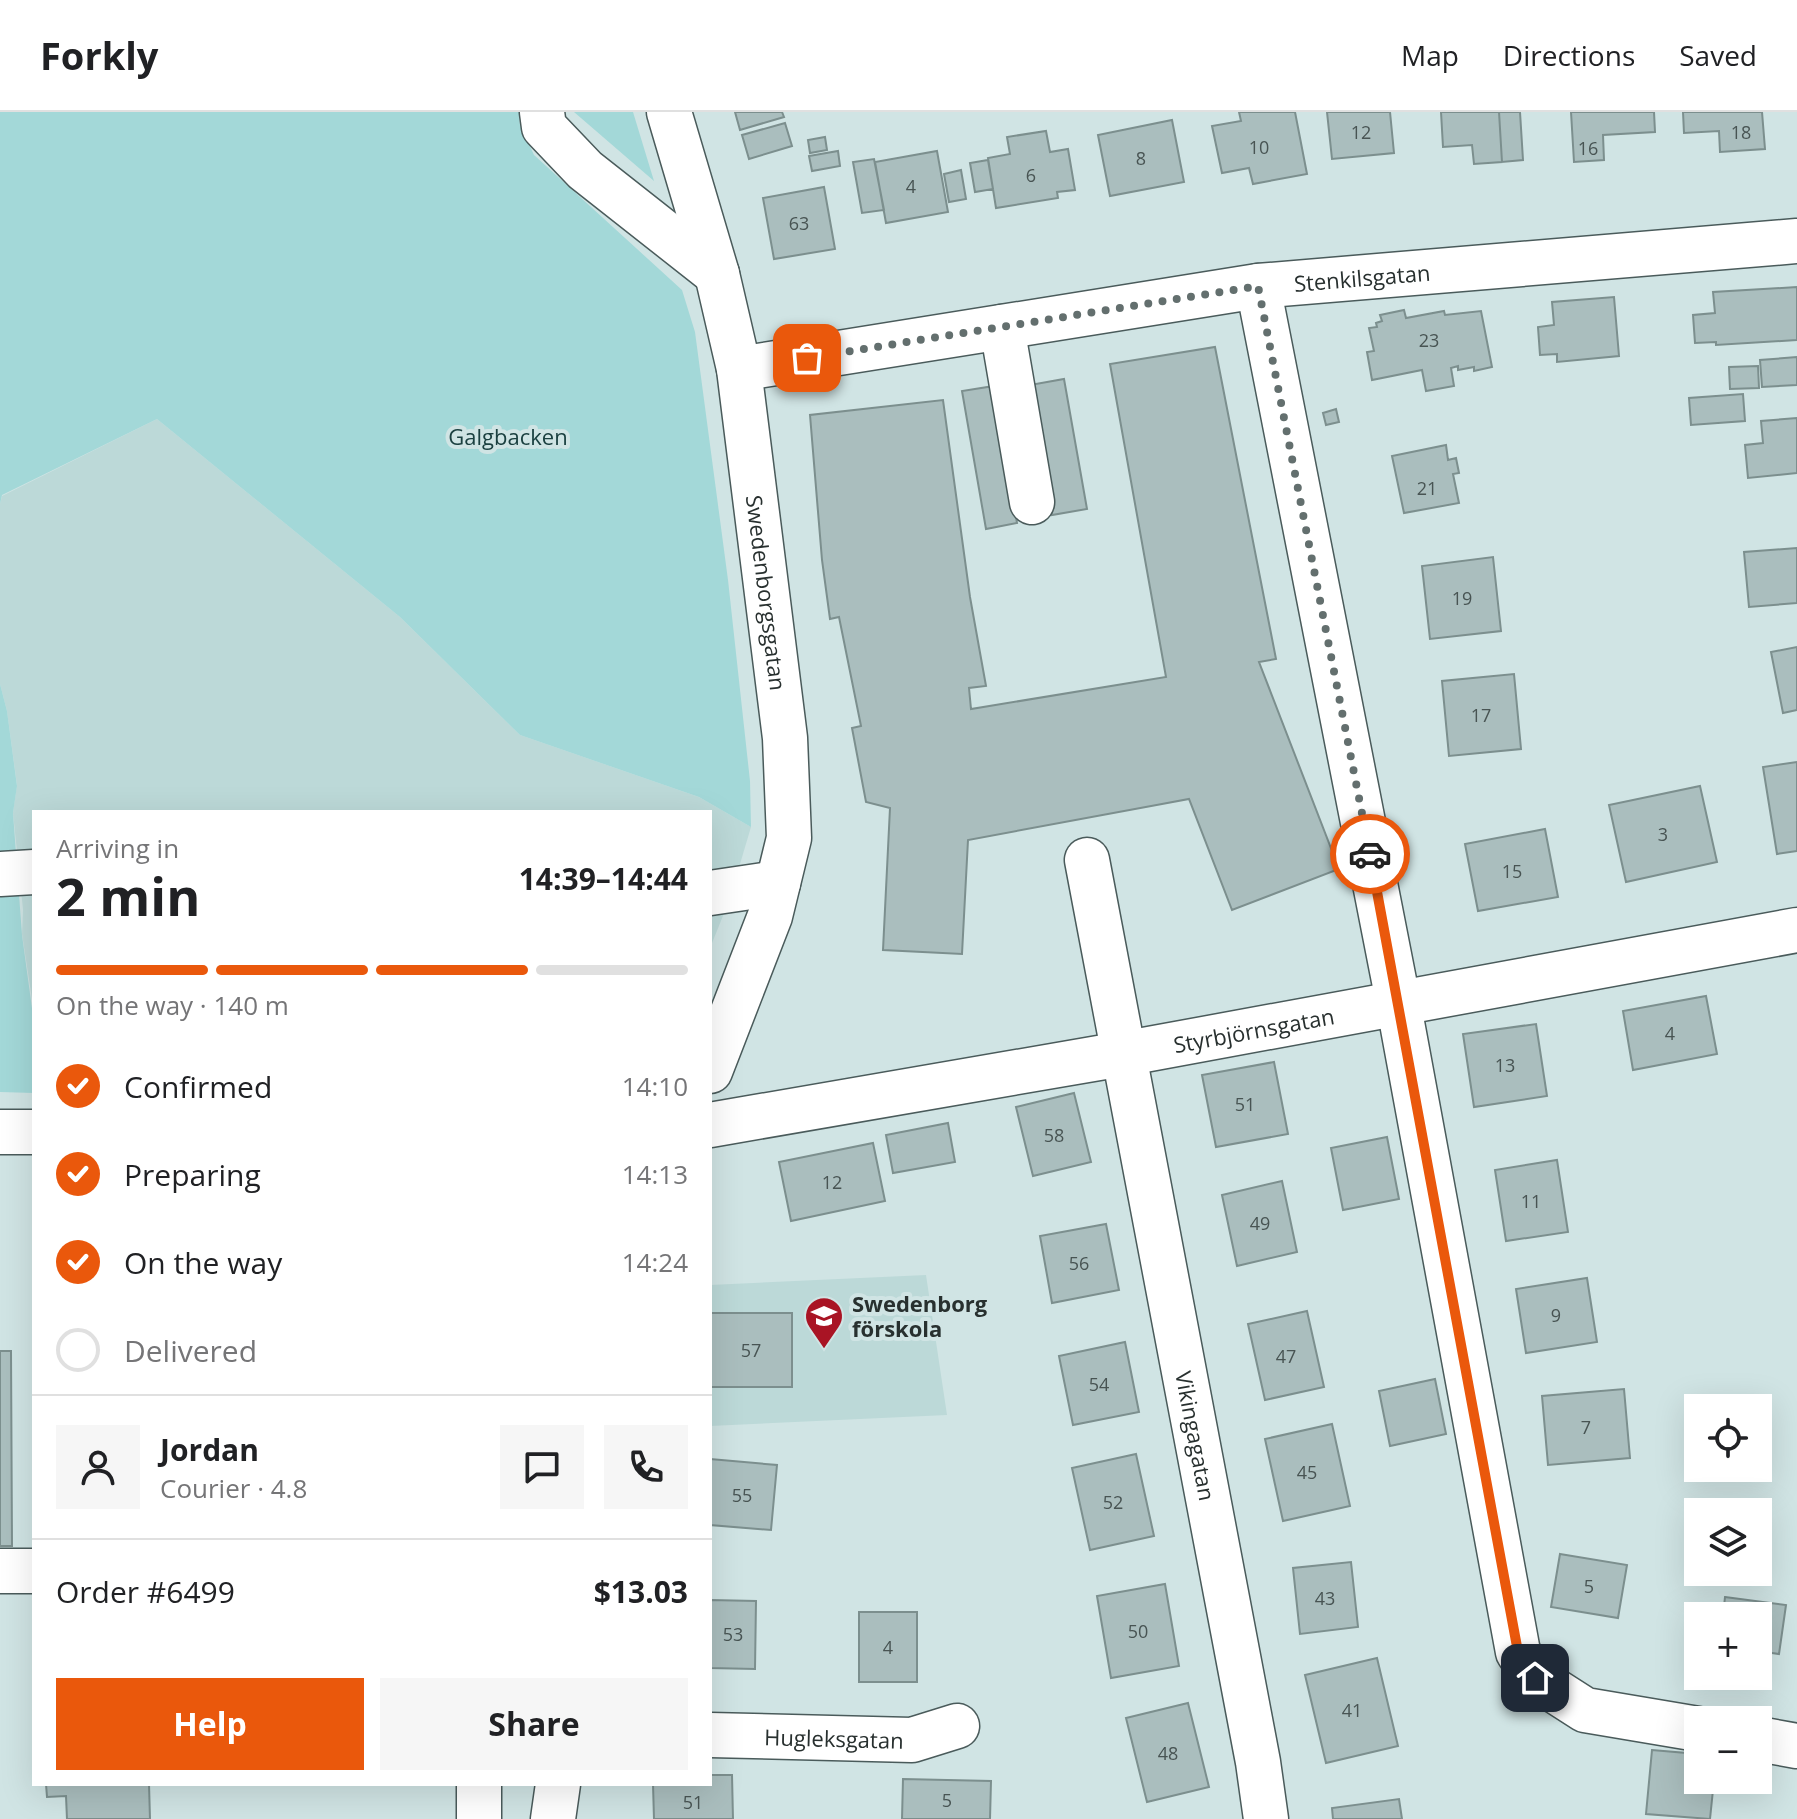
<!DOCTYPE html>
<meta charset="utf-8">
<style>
:root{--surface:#fff;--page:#f6f6f6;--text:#202124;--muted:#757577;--line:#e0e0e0;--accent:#ea580c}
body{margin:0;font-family:"Open Sans",sans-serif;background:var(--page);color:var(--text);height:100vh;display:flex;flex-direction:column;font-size:30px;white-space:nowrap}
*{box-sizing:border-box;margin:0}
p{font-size:26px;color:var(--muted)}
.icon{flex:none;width:44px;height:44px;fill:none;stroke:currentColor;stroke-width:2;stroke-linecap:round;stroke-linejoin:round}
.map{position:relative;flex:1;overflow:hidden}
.panel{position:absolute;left:32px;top:698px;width:680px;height:976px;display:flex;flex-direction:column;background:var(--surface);border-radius:0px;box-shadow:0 8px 32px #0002}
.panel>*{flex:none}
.fabs{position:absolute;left:1684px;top:1282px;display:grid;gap:16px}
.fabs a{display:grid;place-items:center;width:88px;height:88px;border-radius:0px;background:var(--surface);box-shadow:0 8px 32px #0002;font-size:40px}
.pin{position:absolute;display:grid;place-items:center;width:68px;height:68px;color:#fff;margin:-34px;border-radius:16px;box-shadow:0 4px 12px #0006}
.courier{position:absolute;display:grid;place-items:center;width:80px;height:80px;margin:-40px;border:6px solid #ea580c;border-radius:50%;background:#fff;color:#222;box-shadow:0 2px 10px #0007}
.headline em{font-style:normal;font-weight:700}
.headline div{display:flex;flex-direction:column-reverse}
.headline{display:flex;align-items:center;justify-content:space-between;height:136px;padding:0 24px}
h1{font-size:52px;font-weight:700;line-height:60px}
.bar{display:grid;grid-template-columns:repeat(4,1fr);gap:12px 8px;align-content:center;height:96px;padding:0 24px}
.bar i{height:10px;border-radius:6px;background:var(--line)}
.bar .on{background:var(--accent)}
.bar p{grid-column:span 4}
.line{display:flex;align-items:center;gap:20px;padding:0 24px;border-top:2px solid var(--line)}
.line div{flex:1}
.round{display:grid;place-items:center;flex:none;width:84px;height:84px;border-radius:0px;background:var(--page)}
ol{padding:0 24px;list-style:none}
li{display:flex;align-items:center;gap:24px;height:88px}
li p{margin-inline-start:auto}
li .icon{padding:8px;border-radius:50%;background:var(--accent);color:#fff;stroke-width:4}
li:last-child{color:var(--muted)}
li i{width:44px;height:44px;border:4px solid var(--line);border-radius:50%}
.primary-button{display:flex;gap:16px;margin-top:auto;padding:16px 24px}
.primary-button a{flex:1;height:92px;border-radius:0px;background:var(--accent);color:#fff;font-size:32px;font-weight:700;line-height:92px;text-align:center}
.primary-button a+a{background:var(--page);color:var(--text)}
header{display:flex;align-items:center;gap:48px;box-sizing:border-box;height:112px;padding:0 40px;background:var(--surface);border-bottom:2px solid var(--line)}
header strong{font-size:38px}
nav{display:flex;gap:44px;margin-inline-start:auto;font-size:28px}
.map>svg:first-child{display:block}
</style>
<header>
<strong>Forkly</strong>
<nav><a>Map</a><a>Directions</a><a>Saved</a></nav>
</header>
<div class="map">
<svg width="1797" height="1707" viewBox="0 0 1797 1707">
<rect width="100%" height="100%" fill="#d0e4e4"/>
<path fill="#bcd9d8" d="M157,307L400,505L520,623L699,685L751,715L729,789L710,836V700H34V900L22,822L23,798L13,701L17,673L7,599L0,572V392L2,384Z
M926,1163L947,1303L710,1314V1173Z"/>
<path fill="#a3d8d8" d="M0,0H519L520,13L534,43L682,178L695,220L728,468L750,669L751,715L699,685L520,623L400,505L157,307L2,383L0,392Z
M574,0H633L654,69Z
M0,572L7,599L17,674L13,701L22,823L34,911V981L0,980Z"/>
<path fill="#aabebe" stroke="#7c8f8e" stroke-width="2" d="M735,0H782L784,5L740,18Z
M1239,0H1295L1307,62L1253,72L1249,56L1222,61L1212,14L1241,9Z
M1327,0H1390L1394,41L1332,47Z
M1441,0H1499L1502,50L1474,52L1472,33L1443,35Z
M1499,0H1520L1523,48L1502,50Z
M1571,0H1654L1655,20L1603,23L1604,48L1574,50Z
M1683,0H1762L1765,37L1720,40L1719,19L1684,21Z
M1172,8L1184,70L1110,84L1098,23Z
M785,11L792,34L749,47L742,23Z
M1046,19L1050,40L1068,37L1075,78L1057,80L1058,86L996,96L988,46L1010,42L1007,25Z
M825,25L827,38L810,41L808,28Z
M838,39L840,54L812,59L809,44Z
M937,39L948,100L886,111L875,50Z
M874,47L884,98L862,101L853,50Z
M988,48L993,77L975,80L970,51Z
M961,58L966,87L949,90L944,62Z
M824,75L835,137L774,147L763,86Z
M1797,175V228L1716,233V230L1695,231L1693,203L1715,201L1713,180Z
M1614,185L1619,244L1557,250V242L1540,243L1538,215L1554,213L1552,190Z
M1404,198L1406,206L1444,199L1445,203L1481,199L1492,255L1474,259V255L1458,258V254L1451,256L1454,274L1426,279L1422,258L1372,268L1367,240L1374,239L1369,216L1377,215L1376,211L1382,209L1380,203Z
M1215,235L1276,547L1259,550L1339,757L1232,798L1189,687L1162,692L968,728L962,842L883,838L890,696L866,690L852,616L861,614L839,505L830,507L822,448L810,303L943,288L970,485L986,574L969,576L971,597L1166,565L1110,252Z
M1797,245V273L1762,275L1760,248Z
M1758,254L1759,276L1730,277L1729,255Z
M1064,267L1087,397L1052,403L1030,273Z
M994,274L1017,411L986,417L962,279Z
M1743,282L1745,309L1691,313L1689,286Z
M1336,297L1339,310L1326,313L1323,301Z
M1797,306V361L1748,366L1745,333L1763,331L1761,309Z
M1446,333L1448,348L1456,346L1459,361L1453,362L1459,391L1404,401L1392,344Z
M1797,436V491L1749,495L1744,440Z
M1493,445L1501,519L1430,527L1422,454Z
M1797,535V598L1783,601L1771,540Z
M1514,562L1521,637L1449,644L1442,569Z
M1797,650V739L1777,742L1763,655Z
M1700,674L1717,750L1626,770L1609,693Z
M1545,717L1558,785L1478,799L1465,732Z
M1706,884L1717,942L1633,958L1623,899Z
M1536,912L1547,984L1474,995L1463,922Z
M1274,950L1288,1022L1216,1035L1202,963Z
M1074,981L1091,1050L1033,1064L1016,995Z
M948,1011L955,1050L893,1061L886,1023Z
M1387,1025L1399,1087L1343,1098L1331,1036Z
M873,1031L885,1089L791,1109L779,1050Z
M1557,1048L1568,1120L1506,1129L1495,1058Z
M1282,1069L1297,1140L1237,1154L1222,1083Z
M1106,1112L1119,1178L1052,1191L1040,1124Z
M1587,1166L1597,1230L1526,1241L1516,1177Z
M1307,1199L1324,1275L1265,1288L1248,1212Z
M710,1201H792V1275H710Z
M1125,1230L1139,1300L1073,1313L1059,1244Z
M0,1239H11L12,1434H0Z
M1435,1267L1446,1322L1390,1334L1379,1279Z
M1624,1277L1630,1346L1548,1353L1542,1284Z
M1332,1312L1350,1394L1283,1409L1265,1327Z
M1136,1342L1154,1424L1090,1438L1072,1356Z
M710,1347L777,1353L771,1418L710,1413Z
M1560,1442L1627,1453L1618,1506L1551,1495Z
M1351,1450L1358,1515L1300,1522L1293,1456Z
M1165,1472L1179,1554L1111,1566L1097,1484Z
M1725,1485L1786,1493L1779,1542L1758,1539V1504H1723Z
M710,1488L756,1489L755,1557L710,1556Z
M859,1500H917V1570H859Z
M1377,1546L1398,1634L1326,1651L1305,1563Z
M1188,1591L1209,1675L1147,1690L1126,1606Z
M1652,1638L1698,1642V1668H1714L1710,1707L1646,1702Z
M710,1663H732L733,1707H654L653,1672H710Z
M903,1667L991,1669L990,1707H902Z
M46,1672H149L150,1707H67L66,1684L47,1685Z
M1399,1687L1402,1707H1333L1332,1696Z"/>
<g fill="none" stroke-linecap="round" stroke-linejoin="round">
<defs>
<g id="minor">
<path d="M542,0L544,15L585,58L717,162"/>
<path id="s1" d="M669,0L717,162L739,257L785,626L789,726L770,804L710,959"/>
<path d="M1258,174L1398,889L1518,1540L1535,1566L1585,1598L1698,1617"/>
<path d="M1002,215L1032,390"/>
<path id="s2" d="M739,257L1258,174L1797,129"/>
<path id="s3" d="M1087,748L1258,1650L1266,1707"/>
<path d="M0,762L34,760"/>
<path d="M710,781L778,771"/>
<path id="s4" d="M710,1013L1122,942L1797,818"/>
<path d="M0,1020H34"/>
<path d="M0,1459H34"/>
<path id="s5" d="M710,1623L912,1628L957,1614"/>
<path d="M1758,1627L1797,1634"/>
<path d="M479,1707V1672"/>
<path d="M553,1707L558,1672"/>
</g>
</defs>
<use href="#minor" stroke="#4a5b5b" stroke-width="47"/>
<use href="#minor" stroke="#fff" stroke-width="44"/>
</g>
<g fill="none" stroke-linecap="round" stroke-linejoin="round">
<path stroke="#636f6e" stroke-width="8" stroke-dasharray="0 14.4" d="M807,246L1258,174L1370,742"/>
<path stroke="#ea580c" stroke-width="10" d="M1370,742L1518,1540L1535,1566"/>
</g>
<defs>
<symbol id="school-pin" viewBox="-11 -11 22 30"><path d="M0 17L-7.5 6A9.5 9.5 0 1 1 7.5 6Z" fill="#a91424" stroke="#d0e4e4"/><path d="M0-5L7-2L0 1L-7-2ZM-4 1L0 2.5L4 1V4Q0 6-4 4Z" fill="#fff"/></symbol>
</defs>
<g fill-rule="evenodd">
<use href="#school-pin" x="802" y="1182" width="44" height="60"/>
</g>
<g text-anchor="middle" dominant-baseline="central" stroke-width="8" stroke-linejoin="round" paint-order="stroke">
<g font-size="18" fill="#485453">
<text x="1361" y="20">12</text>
<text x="1741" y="20">18</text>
<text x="1259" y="35">10</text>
<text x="1588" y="36">16</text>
<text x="1141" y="46">8</text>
<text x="1031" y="63">6</text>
<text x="911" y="74">4</text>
<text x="799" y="111">63</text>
<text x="1429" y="228">23</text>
<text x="1427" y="376">21</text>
<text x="1462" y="486">19</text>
<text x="1481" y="603">17</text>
<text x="1663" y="722">3</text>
<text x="1512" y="759">15</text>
<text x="1670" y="921">4</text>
<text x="1505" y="953">13</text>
<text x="1245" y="992">51</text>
<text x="1054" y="1023">58</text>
<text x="832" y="1070">12</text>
<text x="1531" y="1089">11</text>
<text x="1260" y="1111">49</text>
<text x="1079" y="1151">56</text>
<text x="1556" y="1203">9</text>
<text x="751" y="1238">57</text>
<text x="1286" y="1244">47</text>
<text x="1099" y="1272">54</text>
<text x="1586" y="1315">7</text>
<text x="1307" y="1360">45</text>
<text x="742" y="1383">55</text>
<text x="1113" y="1390">52</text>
<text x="1589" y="1474">5</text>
<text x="1325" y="1486">43</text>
<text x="1138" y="1519">50</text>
<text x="733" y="1522">53</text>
<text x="888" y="1535">4</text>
<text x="1352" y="1598">41</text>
<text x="1168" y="1641">48</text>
<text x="947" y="1688">5</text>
<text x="693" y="1690">51</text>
</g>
<g font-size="22" fill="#28302f" stroke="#d0e4e4">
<text stroke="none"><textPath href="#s2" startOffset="630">Stenkilsgatan</textPath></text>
<text stroke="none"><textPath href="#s1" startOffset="492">Swedenborgsgatan</textPath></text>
<text stroke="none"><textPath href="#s4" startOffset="552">Styrbjörnsgatan</textPath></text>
<text stroke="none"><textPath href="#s3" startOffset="586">Vikingagatan</textPath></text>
<text stroke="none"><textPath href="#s5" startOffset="124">Hugleksgatan</textPath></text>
</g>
<g font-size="22" fill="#1b4040" stroke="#d0e4e4">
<text x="508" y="324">Galgbacken</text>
</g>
<g font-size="22" font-weight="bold" fill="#28302f" stroke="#d0e4e4" text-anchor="start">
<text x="852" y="1191">Swedenborg<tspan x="852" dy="25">förskola</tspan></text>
</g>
</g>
</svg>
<div class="fabs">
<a><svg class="icon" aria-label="locate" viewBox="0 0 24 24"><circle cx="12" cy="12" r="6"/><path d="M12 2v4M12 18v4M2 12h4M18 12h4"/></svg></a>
<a><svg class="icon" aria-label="layers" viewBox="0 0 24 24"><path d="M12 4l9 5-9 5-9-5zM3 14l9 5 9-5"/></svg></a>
<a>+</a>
<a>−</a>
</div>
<div class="pin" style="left:807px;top:246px;background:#ea580c"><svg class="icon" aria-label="bag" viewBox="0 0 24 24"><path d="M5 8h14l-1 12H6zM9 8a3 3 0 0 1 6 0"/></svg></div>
<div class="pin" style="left:1535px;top:1566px;background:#1f2937"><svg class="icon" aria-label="home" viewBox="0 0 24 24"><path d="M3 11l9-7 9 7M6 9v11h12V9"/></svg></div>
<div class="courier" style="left:1370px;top:742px"><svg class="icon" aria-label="car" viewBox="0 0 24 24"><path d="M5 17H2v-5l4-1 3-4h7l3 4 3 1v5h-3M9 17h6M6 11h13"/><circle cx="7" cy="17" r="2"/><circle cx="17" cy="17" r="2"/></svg></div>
<section class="panel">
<div class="headline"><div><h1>2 min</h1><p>Arriving in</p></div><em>14:39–14:44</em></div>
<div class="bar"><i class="on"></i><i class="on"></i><i class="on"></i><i></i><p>On the way · 140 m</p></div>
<ol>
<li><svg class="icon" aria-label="check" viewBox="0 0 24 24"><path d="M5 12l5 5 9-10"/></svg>Confirmed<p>14:10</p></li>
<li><svg class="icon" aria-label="check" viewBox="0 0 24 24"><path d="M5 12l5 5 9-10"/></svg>Preparing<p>14:13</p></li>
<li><svg class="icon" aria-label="check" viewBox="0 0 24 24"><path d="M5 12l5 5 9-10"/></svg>On the way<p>14:24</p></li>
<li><i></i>Delivered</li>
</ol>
<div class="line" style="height:144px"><a class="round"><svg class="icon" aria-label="person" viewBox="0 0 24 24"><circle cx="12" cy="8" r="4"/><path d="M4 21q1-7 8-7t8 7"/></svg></a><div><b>Jordan</b><p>Courier · 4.8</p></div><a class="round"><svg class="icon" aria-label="chat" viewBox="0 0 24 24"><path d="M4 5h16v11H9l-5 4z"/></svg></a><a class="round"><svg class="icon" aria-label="phone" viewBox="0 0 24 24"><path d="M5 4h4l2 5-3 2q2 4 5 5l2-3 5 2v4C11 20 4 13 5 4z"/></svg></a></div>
<div class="line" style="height:104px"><div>Order #6499</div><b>$13.03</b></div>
<div class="primary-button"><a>Help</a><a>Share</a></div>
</section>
</div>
